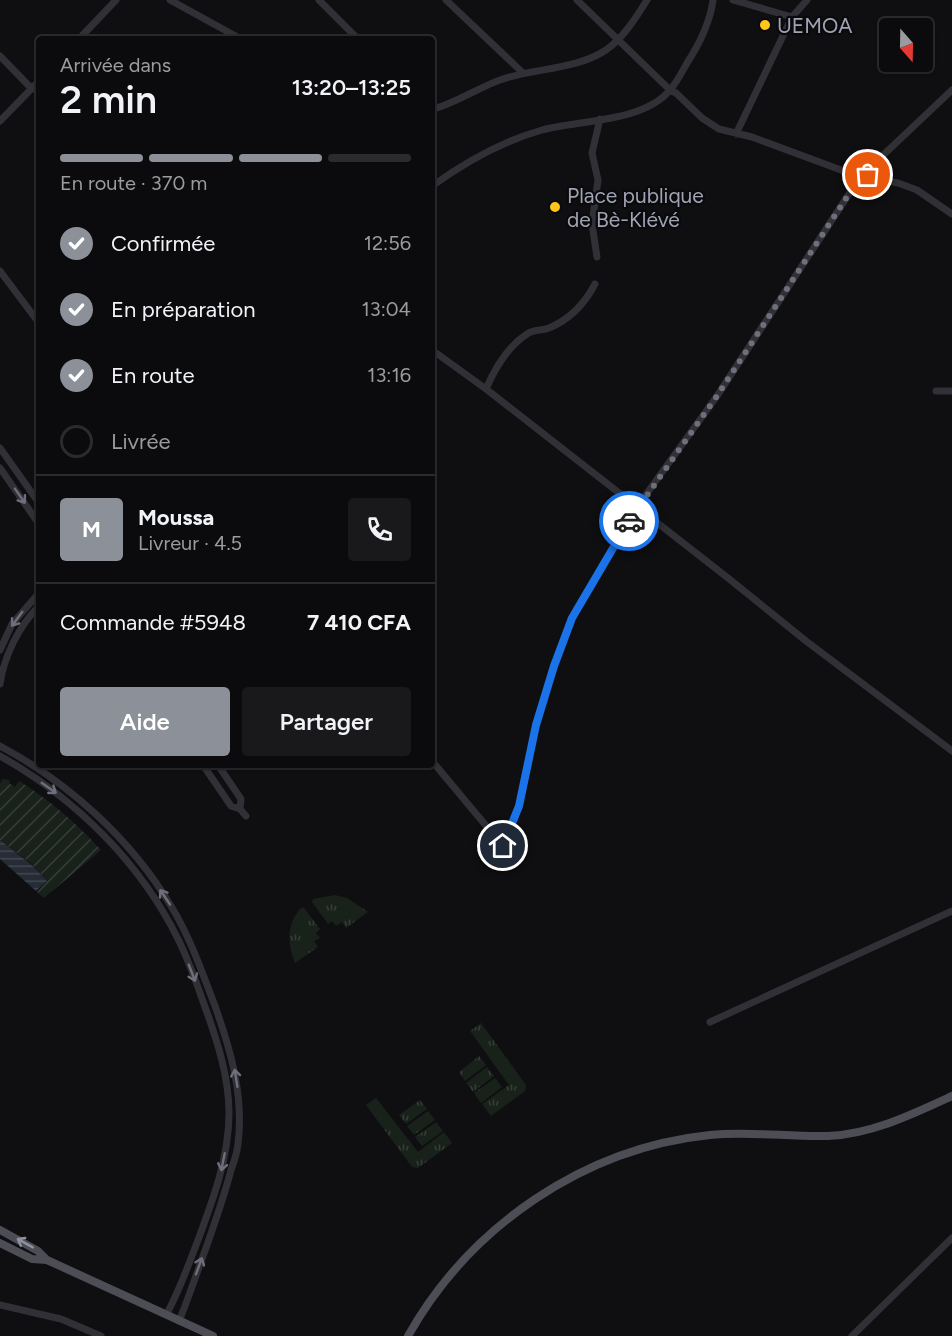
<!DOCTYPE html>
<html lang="fr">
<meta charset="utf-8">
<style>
:root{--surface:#0b0b0d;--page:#19191b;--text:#f1f3f6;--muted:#9a9b9d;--line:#2b2b2e;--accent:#8c9099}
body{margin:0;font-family:Figtree,sans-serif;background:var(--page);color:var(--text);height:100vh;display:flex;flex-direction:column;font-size:22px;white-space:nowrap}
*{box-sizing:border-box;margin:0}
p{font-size:20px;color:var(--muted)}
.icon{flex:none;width:33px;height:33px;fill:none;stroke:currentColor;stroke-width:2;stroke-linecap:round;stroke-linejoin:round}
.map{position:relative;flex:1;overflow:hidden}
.panel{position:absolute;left:36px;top:36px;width:399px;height:732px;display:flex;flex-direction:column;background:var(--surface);border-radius:6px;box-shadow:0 2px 4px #0004,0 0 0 2px var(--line)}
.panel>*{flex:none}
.needle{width:39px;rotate:160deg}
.controls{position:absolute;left:879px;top:18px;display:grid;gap:12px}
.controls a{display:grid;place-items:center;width:54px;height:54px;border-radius:6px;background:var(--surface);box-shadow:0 2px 4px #0004,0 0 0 2px var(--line);font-size:30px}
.pin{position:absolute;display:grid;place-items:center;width:51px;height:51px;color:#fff;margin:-26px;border:3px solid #fff;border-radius:50%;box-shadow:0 2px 6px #0007}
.courier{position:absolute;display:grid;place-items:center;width:60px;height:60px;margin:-30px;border:4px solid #1a73e8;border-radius:50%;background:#fff;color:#222;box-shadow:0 2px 8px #0007}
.head em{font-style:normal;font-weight:600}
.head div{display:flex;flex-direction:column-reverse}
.head{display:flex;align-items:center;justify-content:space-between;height:102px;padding:0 24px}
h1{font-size:39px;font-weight:600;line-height:45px}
.bar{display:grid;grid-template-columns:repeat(4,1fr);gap:9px 6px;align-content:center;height:72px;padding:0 24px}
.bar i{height:8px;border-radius:4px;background:var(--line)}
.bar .current{background:var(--accent)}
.bar p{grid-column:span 4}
.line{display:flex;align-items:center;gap:15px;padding:0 24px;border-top:2px solid var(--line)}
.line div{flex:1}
.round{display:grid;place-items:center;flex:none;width:63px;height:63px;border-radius:6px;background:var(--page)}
ol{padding:0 24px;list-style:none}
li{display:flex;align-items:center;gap:18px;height:66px}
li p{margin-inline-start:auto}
li .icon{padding:6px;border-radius:50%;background:var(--accent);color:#fff;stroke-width:4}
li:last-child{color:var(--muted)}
li i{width:33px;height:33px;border:3px solid var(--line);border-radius:50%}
.button{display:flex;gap:12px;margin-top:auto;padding:12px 24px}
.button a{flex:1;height:69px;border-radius:6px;background:var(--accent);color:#fff;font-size:24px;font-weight:600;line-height:69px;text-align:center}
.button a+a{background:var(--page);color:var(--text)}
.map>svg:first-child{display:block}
</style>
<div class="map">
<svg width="952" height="1336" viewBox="0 0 952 1336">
<defs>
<pattern id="grass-tufts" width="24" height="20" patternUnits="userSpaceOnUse" patternTransform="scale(1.5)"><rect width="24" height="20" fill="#19211b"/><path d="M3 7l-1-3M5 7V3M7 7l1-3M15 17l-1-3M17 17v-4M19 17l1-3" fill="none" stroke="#373e3a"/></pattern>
<pattern id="garden-furrows" width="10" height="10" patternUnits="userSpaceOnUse" patternTransform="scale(1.5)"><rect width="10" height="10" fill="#19211b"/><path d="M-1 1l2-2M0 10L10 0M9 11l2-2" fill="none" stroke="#373e3a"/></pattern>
<pattern id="water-rules" width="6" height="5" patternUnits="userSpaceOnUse" patternTransform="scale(1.5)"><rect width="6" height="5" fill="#252c35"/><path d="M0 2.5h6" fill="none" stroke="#414750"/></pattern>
</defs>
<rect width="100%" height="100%" fill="#0f0f11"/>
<path fill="url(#grass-tufts)" d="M335,895L347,898L368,912L346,928L342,922L336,926L332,921L328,924L312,902L313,899Z
M302,907L304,908L320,929L316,933L320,938L314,941L318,947L295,963C287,943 286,924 302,907Z
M481,1023L526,1085L525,1091L491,1116L482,1104L509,1085L470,1031Z
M479,1056L486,1065L465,1081L459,1072Z
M487,1067L494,1076L473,1092L466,1083Z
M495,1078L502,1087L481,1103L474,1093Z
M376,1098L418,1152L444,1132L452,1143L418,1168L412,1167L366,1105Z
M420,1100L427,1109L406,1124L399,1115Z
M428,1111L435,1120L414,1135L407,1126Z
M436,1122L443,1131L422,1146L415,1137Z"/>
<path fill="url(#garden-furrows)" d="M2,779L10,780L9,783L15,787L19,781C50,800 76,823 101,850L44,898L37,892L47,881L33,865L0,840V784Z"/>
<path fill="url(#water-rules)" d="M0,840L33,866L47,881L36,891L0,859Z"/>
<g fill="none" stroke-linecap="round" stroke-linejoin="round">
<path stroke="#303036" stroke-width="7" d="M170,0L241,39
M319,0L358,39
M446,0L523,73
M577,0L670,90L676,93L702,118L719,129L752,137L860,177L868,175L881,180L898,183L917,190L952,214
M733,0L792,17
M79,39L116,0
M0,56L32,89
M432,109C448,107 482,86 500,80C533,68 576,70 606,50C623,38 636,18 647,0
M0,121L39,81
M736,134L792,17L807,0
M432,186C464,163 503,141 542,130C580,120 644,122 670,90C677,82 682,72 687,63C700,43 710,23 713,0
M597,257L592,224L598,180L592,153L600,119
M0,271L39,323
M432,350L486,389L728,578L806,641L952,751
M486,389C495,368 507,347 527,334C534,329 542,331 549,328C571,319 585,303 595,284
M936,391H952
M0,448L39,503
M0,468L39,524
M0,650L12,624L39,593
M0,684C4,656 19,626 39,606
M0,746C68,782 131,839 171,906C190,937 202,972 215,1006C231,1051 244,1096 238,1144C237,1153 234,1162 231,1170C224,1197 215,1222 206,1248C197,1272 189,1297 179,1321
M0,756C75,798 140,862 178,939C189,961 197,984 205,1007C217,1040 229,1077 229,1113C229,1160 211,1205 195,1248C186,1271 178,1294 166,1315
M432,761L503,846L519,806L536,725L554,666L572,618L637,507L717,396L860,177L952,90
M203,765L231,806L240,809L246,816
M218,765L241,799L240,809
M710,1022L952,911
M0,1305L61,1319L101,1336
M852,1336L952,1238"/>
<path stroke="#4c4d55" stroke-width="8" d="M0,1230L38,1251L47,1260
M0,1243L32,1259L47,1260L213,1336
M408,1336C470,1226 584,1148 710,1135C749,1131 788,1137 828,1136C872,1134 913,1114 952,1096"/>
</g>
<defs><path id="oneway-shaft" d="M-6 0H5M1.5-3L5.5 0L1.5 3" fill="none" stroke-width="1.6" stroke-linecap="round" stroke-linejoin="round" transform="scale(1.5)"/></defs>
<g stroke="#6d6f7b">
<use href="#oneway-shaft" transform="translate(20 496) rotate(55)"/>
<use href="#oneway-shaft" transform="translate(17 619) rotate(126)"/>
<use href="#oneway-shaft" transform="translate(49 788) rotate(35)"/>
<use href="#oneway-shaft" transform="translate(165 897) rotate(-124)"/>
<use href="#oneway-shaft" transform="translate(192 973) rotate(69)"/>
<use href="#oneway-shaft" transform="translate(236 1078) rotate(-99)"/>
<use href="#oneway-shaft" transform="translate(223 1162) rotate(101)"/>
<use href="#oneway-shaft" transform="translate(199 1266) rotate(-70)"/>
</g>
<use stroke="#8e92a0" href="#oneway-shaft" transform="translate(25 1243) rotate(-151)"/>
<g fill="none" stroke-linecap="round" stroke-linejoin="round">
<path stroke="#6d6f7a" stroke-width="6" stroke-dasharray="0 10.8" d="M629,521L717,396L860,177L868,175"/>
<path stroke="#1a73e8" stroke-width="8" d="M503,846L519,806L536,725L554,666L572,618L629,521"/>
</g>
<g fill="#fdc61b" stroke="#0a0a0c" stroke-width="2">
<circle cx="765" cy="25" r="6"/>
<circle cx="555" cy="207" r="6"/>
</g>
<g text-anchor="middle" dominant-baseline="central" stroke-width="4.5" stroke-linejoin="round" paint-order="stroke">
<g font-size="21" fill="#9fa3b3" stroke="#0a0a0c" text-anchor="start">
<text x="777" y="25">UEMOA</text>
<text x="567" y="195">Place publique<tspan x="567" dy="24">de Bè-Klévé</tspan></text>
</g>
</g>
</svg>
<div class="controls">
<a><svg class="needle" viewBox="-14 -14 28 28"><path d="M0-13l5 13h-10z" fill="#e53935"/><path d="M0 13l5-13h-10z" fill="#9a9b9d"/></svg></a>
</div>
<div class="pin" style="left:868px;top:175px;background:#ea580c"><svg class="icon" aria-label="bag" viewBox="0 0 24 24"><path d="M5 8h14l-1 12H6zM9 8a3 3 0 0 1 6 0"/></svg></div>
<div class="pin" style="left:503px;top:846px;background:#1f2937"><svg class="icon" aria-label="home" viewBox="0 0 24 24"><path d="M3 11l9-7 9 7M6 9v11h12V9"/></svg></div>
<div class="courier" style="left:629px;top:521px"><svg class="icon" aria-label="car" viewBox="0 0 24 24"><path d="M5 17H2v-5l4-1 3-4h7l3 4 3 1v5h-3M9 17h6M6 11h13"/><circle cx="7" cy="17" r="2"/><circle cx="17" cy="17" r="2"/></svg></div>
<section class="panel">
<div class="head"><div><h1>2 min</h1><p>Arrivée dans</p></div><em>13:20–13:25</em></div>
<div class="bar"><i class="current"></i><i class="current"></i><i class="current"></i><i></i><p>En route · 370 m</p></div>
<ol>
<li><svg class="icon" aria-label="check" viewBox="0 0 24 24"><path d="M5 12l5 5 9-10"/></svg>Confirmée<p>12:56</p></li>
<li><svg class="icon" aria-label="check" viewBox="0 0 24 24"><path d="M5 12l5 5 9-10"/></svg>En préparation<p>13:04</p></li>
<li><svg class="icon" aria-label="check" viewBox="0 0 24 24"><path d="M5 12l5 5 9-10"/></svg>En route<p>13:16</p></li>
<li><i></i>Livrée</li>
</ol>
<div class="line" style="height:108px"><b class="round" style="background:var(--accent);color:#fff">M</b><div><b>Moussa</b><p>Livreur · 4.5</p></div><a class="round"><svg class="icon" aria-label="phone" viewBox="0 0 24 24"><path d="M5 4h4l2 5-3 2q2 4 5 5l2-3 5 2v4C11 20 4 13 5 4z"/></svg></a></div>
<div class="line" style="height:78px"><div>Commande #5948</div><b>7 410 CFA</b></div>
<div class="button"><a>Aide</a><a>Partager</a></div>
</section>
</div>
